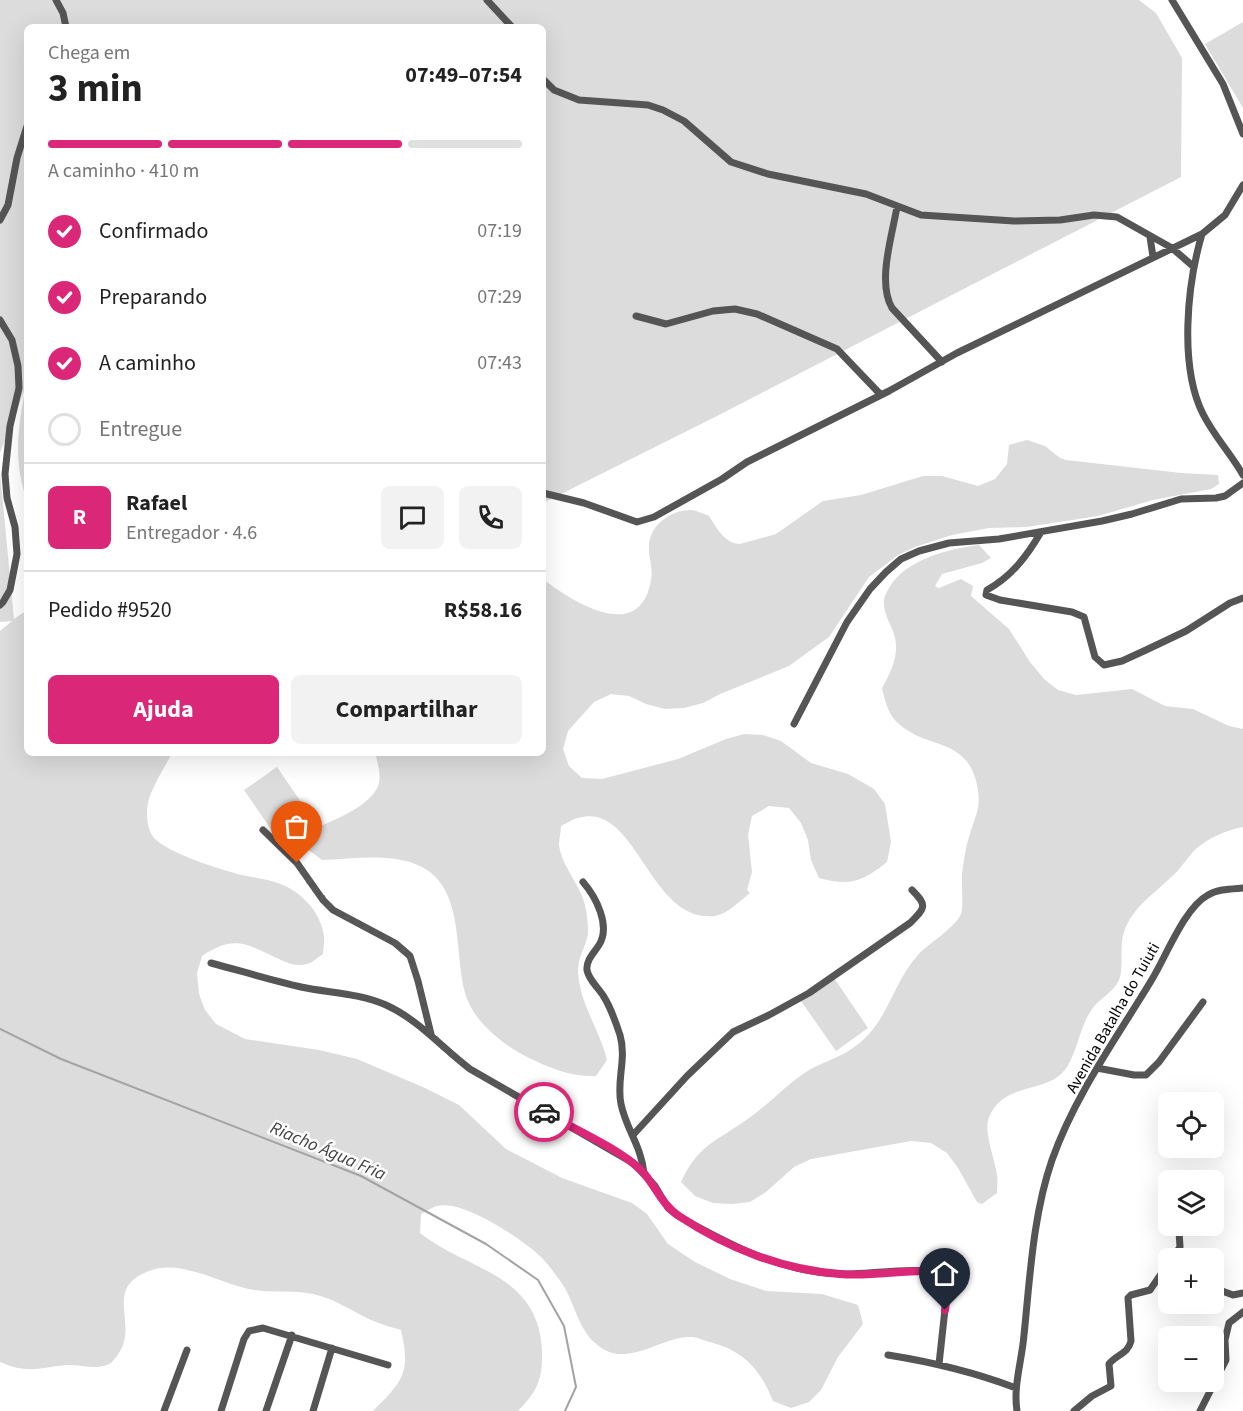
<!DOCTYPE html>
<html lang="pt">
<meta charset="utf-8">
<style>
:root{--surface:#fff;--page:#f2f2f2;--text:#222;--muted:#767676;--line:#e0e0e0;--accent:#db2777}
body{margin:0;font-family:"Source Sans 3",sans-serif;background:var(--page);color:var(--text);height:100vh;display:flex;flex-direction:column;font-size:22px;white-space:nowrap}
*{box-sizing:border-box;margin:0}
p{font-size:20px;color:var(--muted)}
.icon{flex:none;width:33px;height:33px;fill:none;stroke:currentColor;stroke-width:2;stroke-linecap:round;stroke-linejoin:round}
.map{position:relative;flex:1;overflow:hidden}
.panel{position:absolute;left:24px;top:24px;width:522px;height:732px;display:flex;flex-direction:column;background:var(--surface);border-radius:9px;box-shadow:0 6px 24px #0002}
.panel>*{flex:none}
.buttons{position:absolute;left:1158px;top:1092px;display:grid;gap:12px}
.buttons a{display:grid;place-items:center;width:66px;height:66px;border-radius:9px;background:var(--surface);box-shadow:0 6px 24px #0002;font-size:30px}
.pin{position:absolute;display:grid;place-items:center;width:51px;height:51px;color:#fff;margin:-62px -26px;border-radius:50% 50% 50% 0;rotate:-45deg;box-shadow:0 0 6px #0007}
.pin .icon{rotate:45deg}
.courier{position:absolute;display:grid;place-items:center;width:60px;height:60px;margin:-30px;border:4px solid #db2777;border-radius:50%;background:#fff;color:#222;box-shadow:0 2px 8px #0007}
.headline em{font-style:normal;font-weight:700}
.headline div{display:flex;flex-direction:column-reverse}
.headline{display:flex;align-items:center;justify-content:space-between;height:102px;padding:0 24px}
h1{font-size:39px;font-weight:700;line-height:45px}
.bar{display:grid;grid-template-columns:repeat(4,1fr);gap:9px 6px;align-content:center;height:72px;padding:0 24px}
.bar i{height:8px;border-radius:4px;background:var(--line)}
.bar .on{background:var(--accent)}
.bar p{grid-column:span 4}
.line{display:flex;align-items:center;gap:15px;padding:0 24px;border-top:2px solid var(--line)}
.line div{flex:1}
.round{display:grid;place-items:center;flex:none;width:63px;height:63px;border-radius:9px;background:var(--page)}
ol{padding:0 24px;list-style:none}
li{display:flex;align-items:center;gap:18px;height:66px}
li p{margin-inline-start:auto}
li .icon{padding:6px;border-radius:50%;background:var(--accent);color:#fff;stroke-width:4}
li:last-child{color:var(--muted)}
li i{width:33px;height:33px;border:3px solid var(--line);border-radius:50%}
.action{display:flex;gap:12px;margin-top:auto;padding:12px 24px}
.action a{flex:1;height:69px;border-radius:9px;background:var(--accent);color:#fff;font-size:24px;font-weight:700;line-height:69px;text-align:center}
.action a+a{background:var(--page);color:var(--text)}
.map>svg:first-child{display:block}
</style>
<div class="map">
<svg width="1243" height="1411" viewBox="0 0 1243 1411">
<rect width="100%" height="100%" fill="#fff"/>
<path fill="#dcdcdc" d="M0,0H1139L1156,13L1182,58L1181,177L717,416L543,503V27H27V501C13,461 18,429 25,389L0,453Z
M1243,22V108L1205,44Z
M1027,440L1045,446L1060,458L1066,460L1181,473L1218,475L1219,484L1211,489L1153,500L1098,516L1027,527L989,528L952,535L915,547L898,555L869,577L829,637L789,666L720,694L703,703L684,708L665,709L646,704L629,696L611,694L594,702L568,731L563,749L569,766L582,778L602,779L678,759L726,739L744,734L763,735L781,741L811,763L848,774L874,789L885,804L891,842L887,862C863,881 850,887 819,878L811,860L808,840L801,823L789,808L769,806L752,816L748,835L752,872L747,890L750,893C740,901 727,914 715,916C649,924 637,800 578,818C572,819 566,824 561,826C561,832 559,839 559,845C562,867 580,884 585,905C587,915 590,931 586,942C582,953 578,959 578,972C580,1005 600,1030 607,1060L596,1076C570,1077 550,1068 527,1057C504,1045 478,1025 468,1001C452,962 468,891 422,867C393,852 353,859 322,860L306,848L312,830C333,820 363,810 376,790C383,781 378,763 375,753H543V579C573,602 640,645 651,580C654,567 646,553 650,539C654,522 674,509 692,510C697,511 704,514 709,516C716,527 725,544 740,544L776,534L823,501L861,495L923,476H942L978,486L995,479L1007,464L1009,445Z
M0,473L14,619L27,610V753H172C165,767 151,788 148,803C146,813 147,830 154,838C168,853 221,870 242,875C254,878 267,879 278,883C301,891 321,912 324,936C325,942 323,949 323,954C318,957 312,963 307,964C298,967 287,963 279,959C247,944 234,934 202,956L197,973L199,994L205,1010L216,1024L245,1039L319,1050L357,1059L425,1088L459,1105L506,1149L562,1178L632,1203L647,1214L668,1244L695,1262L730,1279L766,1291L822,1294L858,1305L863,1324L838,1357L821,1390L809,1402L791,1408L773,1401C760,1369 744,1351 710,1342C704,1341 698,1337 692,1337C663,1335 629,1368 600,1347C577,1331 576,1303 561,1282C555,1274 548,1264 541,1257C522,1239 463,1199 437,1206C432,1207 426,1212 421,1214L420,1233C468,1271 538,1273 542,1350C543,1378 538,1391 518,1411H373C403,1381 411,1373 401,1330C391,1327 380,1324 371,1320C352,1311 333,1298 313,1294C294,1290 273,1293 254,1290C222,1285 181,1258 149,1271C101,1289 141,1325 117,1356C115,1358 113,1361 111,1363C99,1371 80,1364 66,1365C38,1368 28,1374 0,1362V631L12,621L0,622Z
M979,545L991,558L982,563L942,574L935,586L939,588L961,579L973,586L971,596L1009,629L1030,662L1044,679L1058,690L1076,695L1132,689L1165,706L1193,709L1229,726L1243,729V827C1227,830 1211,837 1198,847C1191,853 1186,861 1180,868C1163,888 1135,903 1125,929C1118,945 1125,970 1118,982C1112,993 1099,999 1092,1009C1080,1026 1078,1049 1067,1067C1049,1095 1005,1080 989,1117C983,1131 995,1159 997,1175C998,1181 997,1187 997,1193L982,1204L977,1202L958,1168L947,1153L931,1143L911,1141L811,1159L794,1167L766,1192L750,1202L732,1204L713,1203L695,1196L681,1182C699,1143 718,1141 749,1118C769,1104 785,1086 806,1072C820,1063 836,1059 850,1050C889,1025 890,986 918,955C928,944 956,927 961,914C964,905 961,884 962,873C964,861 965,849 969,837C975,816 982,808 977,785C967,737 928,750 899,724C888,715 885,701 882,688C892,670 901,652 893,631C889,621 883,612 884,600C884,596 887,592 889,588C906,559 948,549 979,545Z
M277,767L312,818L279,841L244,790Z
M834,978L868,1028L836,1051L801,1001Z"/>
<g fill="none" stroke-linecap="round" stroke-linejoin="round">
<path stroke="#a3a3a3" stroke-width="2" d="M0,1029L61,1059L361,1176L486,1244L538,1280L564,1326L576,1387L565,1411"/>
<path stroke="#555" stroke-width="7" d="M56,0L63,13L66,27
M487,0L512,27
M1172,0L1223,84L1243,134
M543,79L554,90L579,100L648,105L663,110L684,121L731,162L768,174L866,194L921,215L1014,221L1060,220L1094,215L1117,217L1172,248L1194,267
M897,207C892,236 877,282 892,308L942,362
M0,220L8,205L17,158L27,126
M1202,234C1187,285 1179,366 1203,414C1214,436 1231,454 1243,475
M1150,237L1153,257
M636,316L666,324L713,311L735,309L757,314L837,349L881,395
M0,320L12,340L18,366L19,388L10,426L5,474L7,498L15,527L17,554L10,590L3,602L0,605
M543,493L584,503L637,522L654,517L722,479L747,462L889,391L957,353L1202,234L1225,215L1243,185
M1041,532C1027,556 1012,576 987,590L986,595L1000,600L1072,612L1084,617L1095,657L1104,665L1122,661L1146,650L1186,631L1230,603L1243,598
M794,724L847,622L870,589L886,572L901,559L919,551L949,543L999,539L1102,521L1132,514L1181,499L1216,498L1225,496L1243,483
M263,830L297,863L323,900L333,910L395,943L410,956L418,981L431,1034
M583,882C596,897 611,926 599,945C594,953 586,960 587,970C589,981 599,988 604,997C611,1008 616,1023 620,1035C627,1059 616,1081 621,1104C626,1129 641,1145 644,1173
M211,963C241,971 271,980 301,987C329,993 359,993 386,1005C419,1020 442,1048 470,1069L633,1163L655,1186L668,1208L678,1216C730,1245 784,1274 845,1274C865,1275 926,1265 940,1275C946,1279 946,1285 947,1291L939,1364
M1097,1068L1134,1075H1146L1159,1062L1203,1002
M633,1135L687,1076L733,1032L769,1015L809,993L910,923C925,908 928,906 912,890
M1173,1258L1180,1247L1179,1231
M1214,1288L1233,1295L1243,1293
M888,1355C932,1362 974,1372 1016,1388
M164,1411L187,1350
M221,1411L244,1339L249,1331L263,1328L388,1365
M266,1411L292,1335
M313,1411L332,1348
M1017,1411C1013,1386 1022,1360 1024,1335C1030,1277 1033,1215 1052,1160C1075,1095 1116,1039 1151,981C1166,957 1184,908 1208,895C1218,889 1231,889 1243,888
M1074,1411L1092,1396L1111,1386L1109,1364C1117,1354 1128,1354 1131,1341L1128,1298L1131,1295L1150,1290L1168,1264
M1200,1411L1226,1360L1225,1340L1229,1323L1243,1312"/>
</g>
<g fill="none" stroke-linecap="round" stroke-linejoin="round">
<path stroke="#595959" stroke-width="6" stroke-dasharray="0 10.8" d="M297,863L313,887L333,910L395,943L410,956L418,981L431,1034L446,1050L470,1069L544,1112"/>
<path stroke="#db2777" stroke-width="8" d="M544,1112C572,1128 620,1149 642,1171C655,1185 662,1205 679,1216C727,1248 783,1270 840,1274C870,1277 901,1270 931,1271C951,1279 947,1292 945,1310"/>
</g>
<g text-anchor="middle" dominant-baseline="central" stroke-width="5" stroke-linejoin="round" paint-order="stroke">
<g font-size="16" fill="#000" stroke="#fff">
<text transform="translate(1113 1018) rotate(-60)">Avenida Batalha do Tuiuti</text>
</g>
<g font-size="18" font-style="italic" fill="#444" stroke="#fff">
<text transform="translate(328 1151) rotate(23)">Riacho Água Fria</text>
</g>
</g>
</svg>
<div class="buttons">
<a><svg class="icon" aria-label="locate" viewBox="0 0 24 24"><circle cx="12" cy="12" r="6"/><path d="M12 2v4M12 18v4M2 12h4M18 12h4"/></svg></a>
<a><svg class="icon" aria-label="layers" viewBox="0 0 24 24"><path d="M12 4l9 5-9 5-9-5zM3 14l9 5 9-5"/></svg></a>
<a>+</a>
<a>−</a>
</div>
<div class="pin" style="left:297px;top:863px;background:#ea580c"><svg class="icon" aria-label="bag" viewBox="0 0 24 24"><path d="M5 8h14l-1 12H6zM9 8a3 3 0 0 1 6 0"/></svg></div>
<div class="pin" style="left:945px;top:1310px;background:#1f2937"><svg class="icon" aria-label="home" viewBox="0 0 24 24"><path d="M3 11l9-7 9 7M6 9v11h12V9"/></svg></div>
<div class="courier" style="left:544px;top:1112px"><svg class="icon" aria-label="car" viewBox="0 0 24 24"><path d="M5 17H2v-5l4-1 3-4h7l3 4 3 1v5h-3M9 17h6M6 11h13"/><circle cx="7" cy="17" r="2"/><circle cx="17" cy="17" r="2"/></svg></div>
<section class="panel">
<div class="headline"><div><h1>3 min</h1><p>Chega em</p></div><em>07:49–07:54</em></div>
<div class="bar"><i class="on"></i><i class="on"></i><i class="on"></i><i></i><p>A caminho · 410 m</p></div>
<ol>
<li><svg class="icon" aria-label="check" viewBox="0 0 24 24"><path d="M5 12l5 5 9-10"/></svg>Confirmado<p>07:19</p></li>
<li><svg class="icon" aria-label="check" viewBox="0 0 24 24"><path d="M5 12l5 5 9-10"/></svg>Preparando<p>07:29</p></li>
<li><svg class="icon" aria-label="check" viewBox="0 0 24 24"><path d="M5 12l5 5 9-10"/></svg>A caminho<p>07:43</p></li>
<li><i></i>Entregue</li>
</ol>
<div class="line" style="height:108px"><b class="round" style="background:var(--accent);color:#fff">R</b><div><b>Rafael</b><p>Entregador · 4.6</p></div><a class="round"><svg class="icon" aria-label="chat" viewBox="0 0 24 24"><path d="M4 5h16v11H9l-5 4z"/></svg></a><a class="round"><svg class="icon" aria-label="phone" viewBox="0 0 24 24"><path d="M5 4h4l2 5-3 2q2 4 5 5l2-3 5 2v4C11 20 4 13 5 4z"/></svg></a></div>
<div class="line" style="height:78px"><div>Pedido #9520</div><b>R$58.16</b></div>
<div class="action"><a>Ajuda</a><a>Compartilhar</a></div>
</section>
</div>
